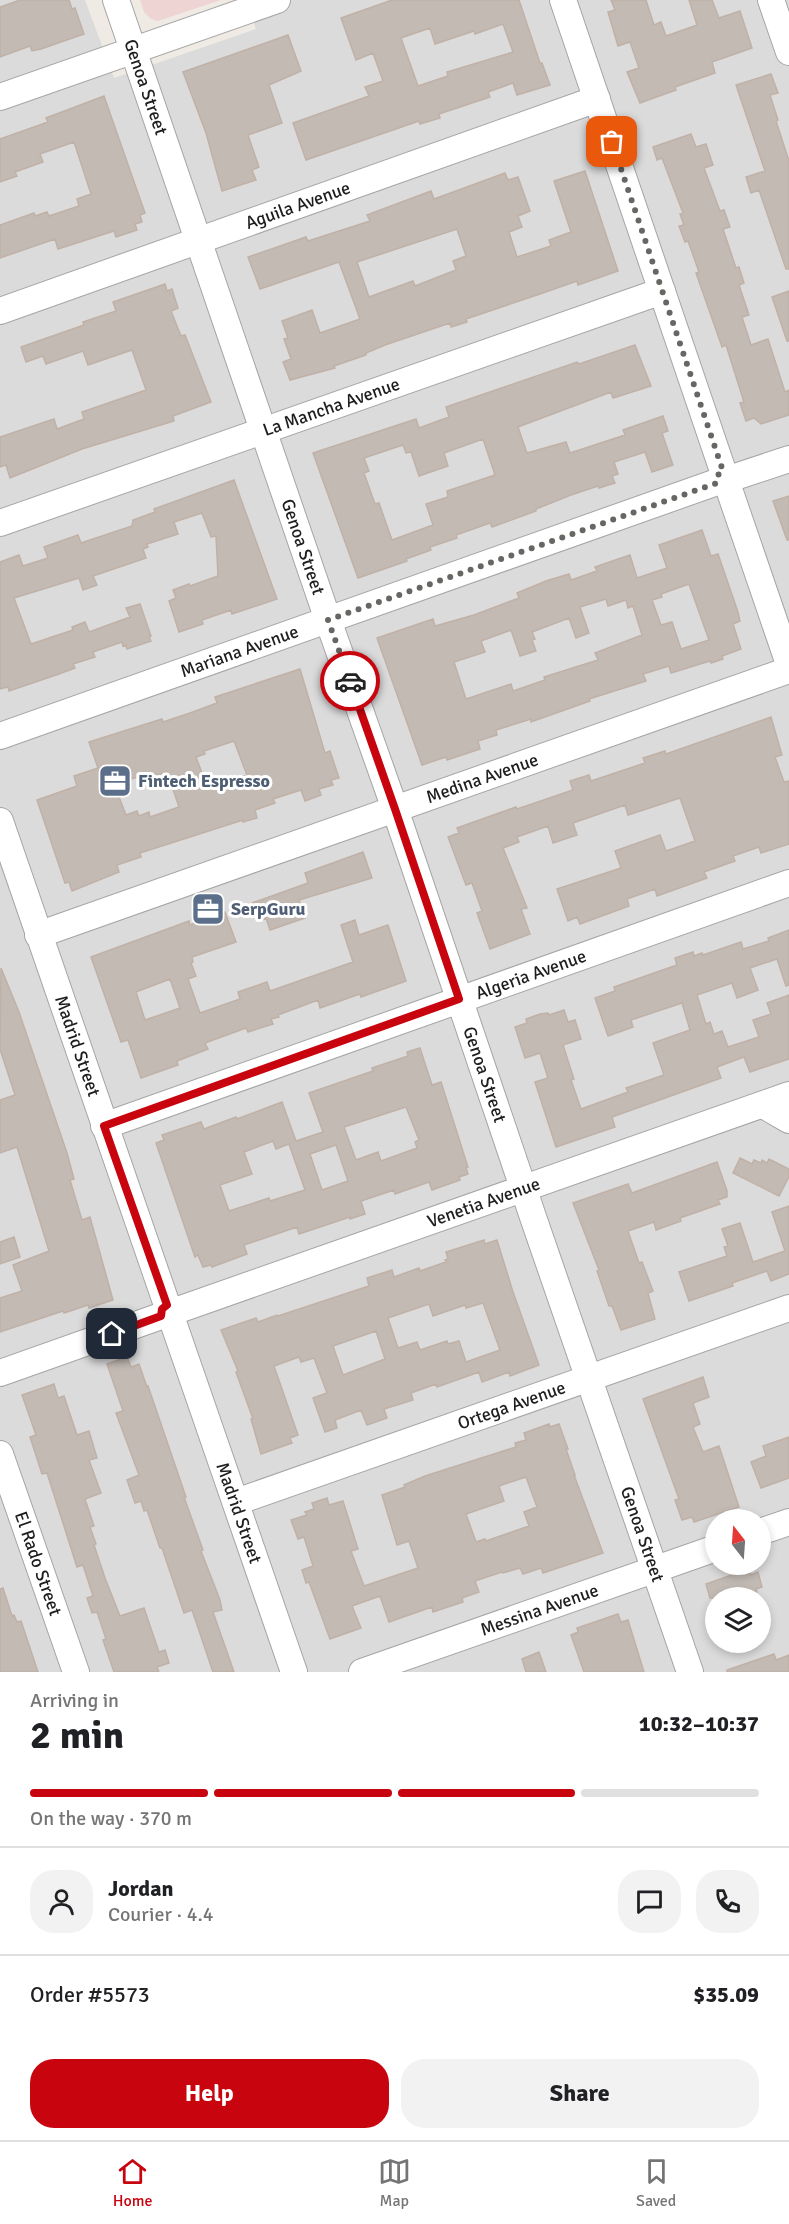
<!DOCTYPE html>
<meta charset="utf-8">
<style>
:root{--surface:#fff;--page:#f2f2f2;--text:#202124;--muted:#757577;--line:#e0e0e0;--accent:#c8040f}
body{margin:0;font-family:Signika,sans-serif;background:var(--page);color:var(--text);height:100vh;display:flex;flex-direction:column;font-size:22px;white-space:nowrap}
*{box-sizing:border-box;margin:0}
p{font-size:20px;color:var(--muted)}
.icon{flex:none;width:33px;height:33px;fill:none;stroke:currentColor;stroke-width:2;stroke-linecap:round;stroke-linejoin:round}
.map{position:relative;height:1672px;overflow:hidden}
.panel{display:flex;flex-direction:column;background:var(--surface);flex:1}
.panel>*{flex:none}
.needle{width:39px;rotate:343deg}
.controls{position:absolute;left:705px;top:1509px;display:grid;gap:12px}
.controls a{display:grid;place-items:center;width:66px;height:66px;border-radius:50%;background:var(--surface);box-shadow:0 3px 9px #0003;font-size:30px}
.pin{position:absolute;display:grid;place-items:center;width:51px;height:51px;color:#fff;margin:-26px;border-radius:12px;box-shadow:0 3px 9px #0006}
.courier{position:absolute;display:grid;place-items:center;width:60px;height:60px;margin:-30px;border:4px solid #c8040f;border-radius:50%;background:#fff;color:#222;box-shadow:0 2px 8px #0007}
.summary em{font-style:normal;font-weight:800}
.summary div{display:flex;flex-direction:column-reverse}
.summary{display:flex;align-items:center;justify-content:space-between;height:102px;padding:0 30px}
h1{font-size:39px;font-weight:800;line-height:45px}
.bar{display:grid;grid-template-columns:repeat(4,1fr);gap:9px 6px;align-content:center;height:72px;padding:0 30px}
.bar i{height:8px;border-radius:4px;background:var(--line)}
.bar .current{background:var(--accent)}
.bar p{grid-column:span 4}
.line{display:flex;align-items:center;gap:15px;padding:0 30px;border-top:2px solid var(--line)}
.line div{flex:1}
.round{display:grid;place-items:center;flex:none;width:63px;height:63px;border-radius:24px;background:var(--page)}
.button{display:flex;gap:12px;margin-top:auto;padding:12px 30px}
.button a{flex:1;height:69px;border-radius:24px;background:var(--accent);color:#fff;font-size:24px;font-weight:800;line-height:69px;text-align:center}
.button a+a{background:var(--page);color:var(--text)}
.tabs{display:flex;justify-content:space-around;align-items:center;height:84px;border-top:2px solid var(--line);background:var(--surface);font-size:16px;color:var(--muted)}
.tabs a{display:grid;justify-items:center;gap:3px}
.tabs .current{color:var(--accent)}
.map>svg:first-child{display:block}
</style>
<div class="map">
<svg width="789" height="1672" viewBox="0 0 789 1672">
<rect width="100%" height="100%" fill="#efebe4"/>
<path fill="#dcdbdb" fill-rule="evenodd" d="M0,0H85L114,78L256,29L245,0H789V1672H0ZM716,1520H760V1564H716ZM716,1598H760V1642H716Z"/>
<path fill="#efd4d4" d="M140,0H221L158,21L151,19L144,12Z"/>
<path fill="#c3bab4" stroke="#c0b1a7" stroke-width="1.5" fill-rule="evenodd" d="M20,0H69L72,9L75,8L84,34L41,49L32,51L30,46L0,57V7Z
M392,0H519L540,63H542L550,85L517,95L513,83L488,92L490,97L439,114L440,118L420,124L419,121L306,160L293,123L369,96L365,87L383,81L373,53L356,60L341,18ZM503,24L513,52L447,72L448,76L418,86L401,38L430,28L435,44L474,31L475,34Z
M611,0H646L654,25L661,22L666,36L697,25L689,0H712L719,18L740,11L752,48L712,62L715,73L675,87L676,90L640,103L627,72L639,68L630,42L618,46L608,12L615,10Z
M288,35L301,71L269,85L282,123L248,135L259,167L252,170L256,180L222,191L206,133L183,72Z
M771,74L778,93L770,95L778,120L776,121L789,161V269H786L759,190L751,193L746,177L765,171L736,85Z
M104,96L145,213L140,215L142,222L135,224L137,230L116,237L114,231L58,249L55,239L0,258V225L34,213L35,216L47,212L49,216L79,206L77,199L91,194L74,142L40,154L43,162L15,172L17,176L0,182V139L48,122L46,118Z
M691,134L696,147L706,144L713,165L704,168L720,211L724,210L730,227L723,229L736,268L739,267L744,283L739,285L749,315L742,317L751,345L768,339L785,392L789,390V415L761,424L754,418L746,421L740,403L744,402L726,345L722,347L696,273L699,272L688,241L685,242L679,226L684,225L680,214L683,213L662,158L657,160L653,147Z
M585,171L618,271L578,285L577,281L537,295L466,319L467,322L451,327L450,323L385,345L366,353V355L334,366L335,368L290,380L283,362L291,359L284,339L288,338L282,321L312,310L320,333L360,319L339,262L260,289L248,257L306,237L308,241L370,221L367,215L431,191L434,199L505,173L508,180L518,177L530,211L518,216L522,227L509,232L517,257L551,246L549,240L571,232L554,181ZM457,229L466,256L453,261L456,270L415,286L413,281L369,297L357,262Z
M165,284L167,291L172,289L178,308L171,311L181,336L185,335L211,402L173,416L174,421L82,449L10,478L6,465L0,467V437L54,419L57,429L84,419L82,412L146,390L132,350L88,365L83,351L46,364L43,356L26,362L21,347L84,325L83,322L116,311L113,302Z
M789,291V341H787L772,297Z
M635,345L651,386L613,398L611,392L518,427L527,453L566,442L570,453L625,435L623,430L663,416L668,431L662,433L673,465L652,472L645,452L614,462L618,474L612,476L615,483L599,488L598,486L571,495L536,509V511L492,527L490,523L456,535L457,538L430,547L431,550L406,559L407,561L358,578L313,453L416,419L419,428L449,417L446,407L577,362L579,364ZM483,439L495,475L447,491L448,497L426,504L433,525L392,540L379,503L375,504L364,473L369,471L364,458L403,445L406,453L411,452L419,476L448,466L444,453Z
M234,480L277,599L232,614L231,610L202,620L203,624L179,632L169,601L176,598L173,590L189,584L190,586L218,576L216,536L211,537L202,513L174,522L178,534L147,544L148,547L143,549L146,558L93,576L97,585L83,590L79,578L14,598L31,644L73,630L72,627L85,622L89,632L130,617L126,608L140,604L151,636L149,637L151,641L127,649L126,645L123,646L122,642L93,652L95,657L73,664L75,668L59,674L9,691L8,687L0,689V562L19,555L23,566L48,558L44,547L78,535L81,543L132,526L133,520L155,512L154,509Z
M789,496V540H787L773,501Z
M702,530L711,556L718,554L738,612L740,621L733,624L741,649L722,656L723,659L711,663L710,661L671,673L669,666L643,674L646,681L589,699L590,701L531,722V719L496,730L497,735L478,741L480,749L447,760L446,757L422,765L377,638L433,619L435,626L474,615L519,598L517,593L546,581L569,574L571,580L597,571L595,567L630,555L637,578L667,568L659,545ZM689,584L709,640L681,649L672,622L661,625L652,600L662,597L661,594ZM606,599L608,606L626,600L628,608L633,606L642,635L595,653L598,660L544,677L545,680L513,691L511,684L466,699L454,662L485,652L481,641L511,630L520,656L536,651L532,640L535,639L532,632L569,618L576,638L589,633L580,607Z
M300,669L325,753L330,751L339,778L331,780L333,785L319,789L321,795L305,801L301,790L273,799L275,803L255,810L257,818L243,822V820L140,853L141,857L117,865L119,872L72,891L69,882L65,883L37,800L77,786L74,776L98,768L89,742L162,719L163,722L190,713L217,703L215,697ZM234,741L247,775L208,789L196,757L205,754L204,751ZM167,772L179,807L150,817L149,812L139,816L137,811L126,815L114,784L151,773L152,777Z
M771,717L782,755L775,757L784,782L789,781V844L761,853L759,847L733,856L735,861L704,872L707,878L657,896L655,889L627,899L629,906L580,924L577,917L568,921L557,889L621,868L615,851L660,835L666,851L695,841L680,798L628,815L625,805L573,823L577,835L553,843L548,826L517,837L519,842L503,848L527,908L521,909L530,934L490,949L477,913L482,911L472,883L466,885L448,837L459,833L457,828L516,807L517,809L573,790L570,781L589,775L591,781L645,763L643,758L665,751L666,754Z
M363,852L372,878L299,900L305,918L270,930L266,918L258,921L252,903L308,883L305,873Z
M225,912L236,942L192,957L193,962L191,963L196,976L188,979L200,1013L240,999L238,992L267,982L270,991L353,962L341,925L355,920L359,935L388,925L406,981L361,997L360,994L320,1008L318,1000L278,1015L279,1017L271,1019L273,1024L248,1032L246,1028L205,1043L208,1049L177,1061L178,1065L141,1078L128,1040L121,1042L91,957L189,921L190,925ZM170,979L180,1008L145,1020L136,992Z
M789,930V985L786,986L777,959L750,968L758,990L737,998L732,983L697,995L706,1024L710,1022L714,1034L722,1031L728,1047L759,1037L753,1020L771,1014L767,1003L789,995V1059L750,1072L744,1057L717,1067L721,1078L612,1117L615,1127L556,1147L535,1082L548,1078L540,1053L525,1058L515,1027L527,1023L526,1019L540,1014L548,1013L549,1015L564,1010L568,1022L575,1020L581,1039L563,1045L574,1079L571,1080L581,1109L628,1092L626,1088L664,1075L653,1043L690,1030L682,1003L631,1020L633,1027L608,1036L595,998L615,991L614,987L677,965L675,958L693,952L694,956L702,953L703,955L741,942L743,949L769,941L768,938Z
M1,968L19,1012L67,1153L74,1179L70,1180L82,1220L90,1217L113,1300L89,1308L88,1305L64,1313L63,1311L0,1332V1298L22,1291L13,1265L49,1251L17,1147L0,1153V1100L15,1095L0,1049Z
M420,1048L432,1085L441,1082L468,1167L466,1168L468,1174L459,1177L460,1180L432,1190L429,1182L395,1194L394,1190L361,1201L365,1214L350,1219V1217L299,1234L297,1227L244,1245L247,1254L212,1267L211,1265L203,1267L198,1255L195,1257L156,1143L164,1140L162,1135L201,1122L204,1129L236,1117L237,1119L282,1102L296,1141L323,1132L309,1093L373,1071L372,1068L408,1056L407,1052ZM406,1107L419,1140L415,1142L417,1148L381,1161L378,1152L356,1160L344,1127ZM273,1141L276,1149L289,1144L305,1190L270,1201L269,1198L229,1211L220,1185L252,1174L244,1152ZM336,1145L348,1181L322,1190L310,1154Z
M740,1158L752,1164L754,1160L761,1163L762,1160L767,1163L769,1159L789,1169V1177L779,1196L733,1173Z
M717,1162L727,1191V1197L718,1200L720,1204L680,1218L681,1221L656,1230L654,1222L628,1231L639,1263L642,1262L653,1291L648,1293L655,1319L621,1330L612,1306H609L597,1271L599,1270L573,1203L628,1184L632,1193Z
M789,1206V1274L771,1281L767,1271L732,1283L733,1286L689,1301L679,1272L727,1256L724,1247L728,1246L722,1229L740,1223L753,1262L785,1251L772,1212Z
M14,1237L20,1257L0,1264V1242Z
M484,1240L485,1244L497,1240L513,1292L539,1365L510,1376L509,1372L482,1382L479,1372L437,1387L436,1384L411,1393L413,1400L384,1409L387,1418L367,1425L361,1410L335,1420L337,1428L325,1432L313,1398L327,1393L314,1358L301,1362L299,1357L274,1366L298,1435L290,1438L292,1443L261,1454L251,1419H253L236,1372L238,1371L221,1330L256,1318L258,1322L277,1315L278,1316L369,1286L367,1278L392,1270L394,1277L419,1268L420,1271L446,1262L445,1260L448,1259L446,1252ZM483,1303L500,1350L466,1362L459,1341L448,1344L447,1341L420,1350L417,1342L398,1348L388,1318L429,1304L433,1316L465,1305L466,1308ZM376,1331L385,1359L343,1375L333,1346Z
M127,1357L131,1367L139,1364L147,1387L148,1386L186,1497H184L203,1550L201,1551L220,1600L222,1610L213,1612L234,1672H213L192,1610L184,1613L162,1548H160L147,1510L144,1511L141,1501L135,1503L127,1480L139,1475L116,1413L123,1411L107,1364Z
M703,1377L709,1397L693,1403L700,1424L693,1427L703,1452L719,1446L739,1507L694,1522L692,1517L682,1520L675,1500L679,1499L643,1399Z
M54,1384L58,1398L64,1396L77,1435L89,1431L97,1458L89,1460L101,1493L85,1499L94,1526L90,1527L96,1544L94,1545L105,1578L120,1616L144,1608L159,1652L165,1650L169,1663L157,1667L159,1672H114L103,1640L106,1639L97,1612L92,1613L87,1598L93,1596L83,1565L77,1567L47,1473L42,1474L30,1437L36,1435L22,1395Z
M549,1424L550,1427L559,1424L568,1449H566L575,1475H574L603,1553L543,1573L541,1568L523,1574L520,1568L503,1573L502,1572L475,1581L479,1592L462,1598L463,1602L433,1612L432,1607L389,1622L380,1596L352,1606L361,1628L330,1639L309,1582L306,1583L302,1570L313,1566L304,1537L298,1539L291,1520L307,1515L305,1512L314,1509L312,1503L327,1498L329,1505L343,1501L358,1549L351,1551L364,1586L418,1568L409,1541L397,1545L382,1495L405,1487L404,1485L425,1476L516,1447L515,1443L526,1440L524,1433ZM526,1477L537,1507L524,1512L529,1526L486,1541L485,1539L476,1542L466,1514L504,1501L499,1486Z
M789,1437V1478L761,1488L751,1462L766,1456L763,1446Z
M749,1569L751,1575L758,1572L762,1587L756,1589L757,1592L740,1598H710L706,1584Z
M3,1588L12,1616L14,1615L17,1622L21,1621L38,1672H0V1589Z
M618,1614L621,1622L628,1620L644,1672H584L571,1635L578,1632L577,1628Z
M539,1652L546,1672H526L522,1659Z
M774,1654L776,1660L789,1655V1672H727V1670Z"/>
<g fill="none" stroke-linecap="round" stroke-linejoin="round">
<defs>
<g id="minor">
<path id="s1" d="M116,0L328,620L395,809L533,1217L690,1672"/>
<path d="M563,0L723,471"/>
<path d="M771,0L789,52"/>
<path d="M0,97L277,0"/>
<path id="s2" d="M0,311L597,99"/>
<path d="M735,477L789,459"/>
<path d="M729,489L789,664"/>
<path id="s3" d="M0,523L662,291"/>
<path id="s4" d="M0,736L717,482"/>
<path id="s5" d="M0,821L167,1305"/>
<path id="s6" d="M38,935L789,670"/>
<path d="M763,1105L789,1120"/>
<path id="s7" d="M104,1126L789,883"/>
<path id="s8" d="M178,1310L789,1095"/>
<path id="s9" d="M173,1322L294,1672"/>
<path d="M0,1373L161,1316"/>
<path id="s10" d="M0,1454L76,1672"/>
<path id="s11" d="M236,1502L789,1308"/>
<path d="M760,1532L789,1522"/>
<path id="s12" d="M362,1672L716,1548"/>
</g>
</defs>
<use href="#minor" stroke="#a5a5a5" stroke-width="28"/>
<use href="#minor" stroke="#fff" stroke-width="26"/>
</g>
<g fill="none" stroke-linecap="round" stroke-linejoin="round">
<path stroke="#676663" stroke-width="6" stroke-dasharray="0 10.8" d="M350,681L328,620L717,483L718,475L723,471L612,142"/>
<path stroke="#c8040f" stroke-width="8" d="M112,1334L161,1316L162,1309L167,1305L104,1126L459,999L395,809L350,681"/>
</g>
<defs>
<symbol id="office-square" viewBox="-11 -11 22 22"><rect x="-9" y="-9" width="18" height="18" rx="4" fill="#5c6f8a" stroke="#fff"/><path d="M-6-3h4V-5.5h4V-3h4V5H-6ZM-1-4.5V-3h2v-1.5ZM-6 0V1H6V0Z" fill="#fff"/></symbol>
</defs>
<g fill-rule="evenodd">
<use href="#office-square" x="96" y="762" width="38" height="38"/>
<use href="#office-square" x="189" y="890" width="38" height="38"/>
</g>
<g text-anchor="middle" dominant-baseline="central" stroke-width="6" stroke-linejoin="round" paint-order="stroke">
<g font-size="18" fill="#1e1e1e" stroke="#fff">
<text stroke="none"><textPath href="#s1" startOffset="92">Genoa Street</textPath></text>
<text stroke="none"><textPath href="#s2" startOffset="316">Aguila Avenue</textPath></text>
<text stroke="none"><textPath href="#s3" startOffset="351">La Mancha Avenue</textPath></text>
<text stroke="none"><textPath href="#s1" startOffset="578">Genoa Street</textPath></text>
<text stroke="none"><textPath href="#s4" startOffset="254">Mariana Avenue</textPath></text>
<text stroke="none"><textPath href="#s6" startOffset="471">Medina Avenue</textPath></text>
<text stroke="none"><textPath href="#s7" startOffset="453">Algeria Avenue</textPath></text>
<text stroke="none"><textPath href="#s5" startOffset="238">Madrid Street</textPath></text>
<text stroke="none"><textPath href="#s1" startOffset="1136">Genoa Street</textPath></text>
<text stroke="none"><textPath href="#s8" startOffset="324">Venetia Avenue</textPath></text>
<text stroke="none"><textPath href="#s11" startOffset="292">Ortega Avenue</textPath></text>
<text stroke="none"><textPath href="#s9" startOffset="202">Madrid Street</textPath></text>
<text stroke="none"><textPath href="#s1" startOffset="1622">Genoa Street</textPath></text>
<text stroke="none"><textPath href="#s10" startOffset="116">El Rado Street</textPath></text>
<text stroke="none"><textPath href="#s12" startOffset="188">Messina Avenue</textPath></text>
</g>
<g font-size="18" font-weight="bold" fill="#4e5e75" stroke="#fff" text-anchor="start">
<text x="138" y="781">Fintech Espresso</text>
<text x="231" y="909">SerpGuru</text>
</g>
</g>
</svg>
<div class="controls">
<a><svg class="needle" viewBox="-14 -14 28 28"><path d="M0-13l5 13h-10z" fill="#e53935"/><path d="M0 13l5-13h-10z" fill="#757577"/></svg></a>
<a><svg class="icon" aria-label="layers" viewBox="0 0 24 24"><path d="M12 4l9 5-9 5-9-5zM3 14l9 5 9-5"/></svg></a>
</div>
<div class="pin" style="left:612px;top:142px;background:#ea580c"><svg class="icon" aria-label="bag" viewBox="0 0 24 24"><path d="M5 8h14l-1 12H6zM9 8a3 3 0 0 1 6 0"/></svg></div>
<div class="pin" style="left:112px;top:1334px;background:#1f2937"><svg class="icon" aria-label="home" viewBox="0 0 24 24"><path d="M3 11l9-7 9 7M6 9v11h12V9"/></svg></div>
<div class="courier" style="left:350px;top:681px"><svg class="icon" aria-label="car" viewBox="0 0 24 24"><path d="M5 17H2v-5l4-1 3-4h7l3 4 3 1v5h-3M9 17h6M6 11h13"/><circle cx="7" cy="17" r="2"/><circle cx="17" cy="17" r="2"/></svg></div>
</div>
<section class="panel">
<div class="summary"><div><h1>2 min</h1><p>Arriving in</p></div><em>10:32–10:37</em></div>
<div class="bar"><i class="current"></i><i class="current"></i><i class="current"></i><i></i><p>On the way · 370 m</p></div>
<div class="line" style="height:108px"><a class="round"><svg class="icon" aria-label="person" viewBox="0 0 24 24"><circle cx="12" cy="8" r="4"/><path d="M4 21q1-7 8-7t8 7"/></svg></a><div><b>Jordan</b><p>Courier · 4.4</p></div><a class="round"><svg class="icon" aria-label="chat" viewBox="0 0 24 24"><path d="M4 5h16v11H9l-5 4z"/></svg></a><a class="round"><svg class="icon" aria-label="phone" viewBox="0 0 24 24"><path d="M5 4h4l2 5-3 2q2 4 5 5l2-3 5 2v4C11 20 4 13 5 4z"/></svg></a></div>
<div class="line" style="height:78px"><div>Order #5573</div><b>$35.09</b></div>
<div class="button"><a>Help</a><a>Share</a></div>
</section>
<nav class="tabs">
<a class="current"><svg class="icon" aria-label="home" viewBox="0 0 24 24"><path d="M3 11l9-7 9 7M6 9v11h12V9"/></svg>Home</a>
<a><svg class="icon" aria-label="map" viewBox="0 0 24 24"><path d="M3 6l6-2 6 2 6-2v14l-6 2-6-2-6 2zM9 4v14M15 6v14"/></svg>Map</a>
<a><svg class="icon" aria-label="saved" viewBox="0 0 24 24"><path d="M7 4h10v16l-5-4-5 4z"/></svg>Saved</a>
</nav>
